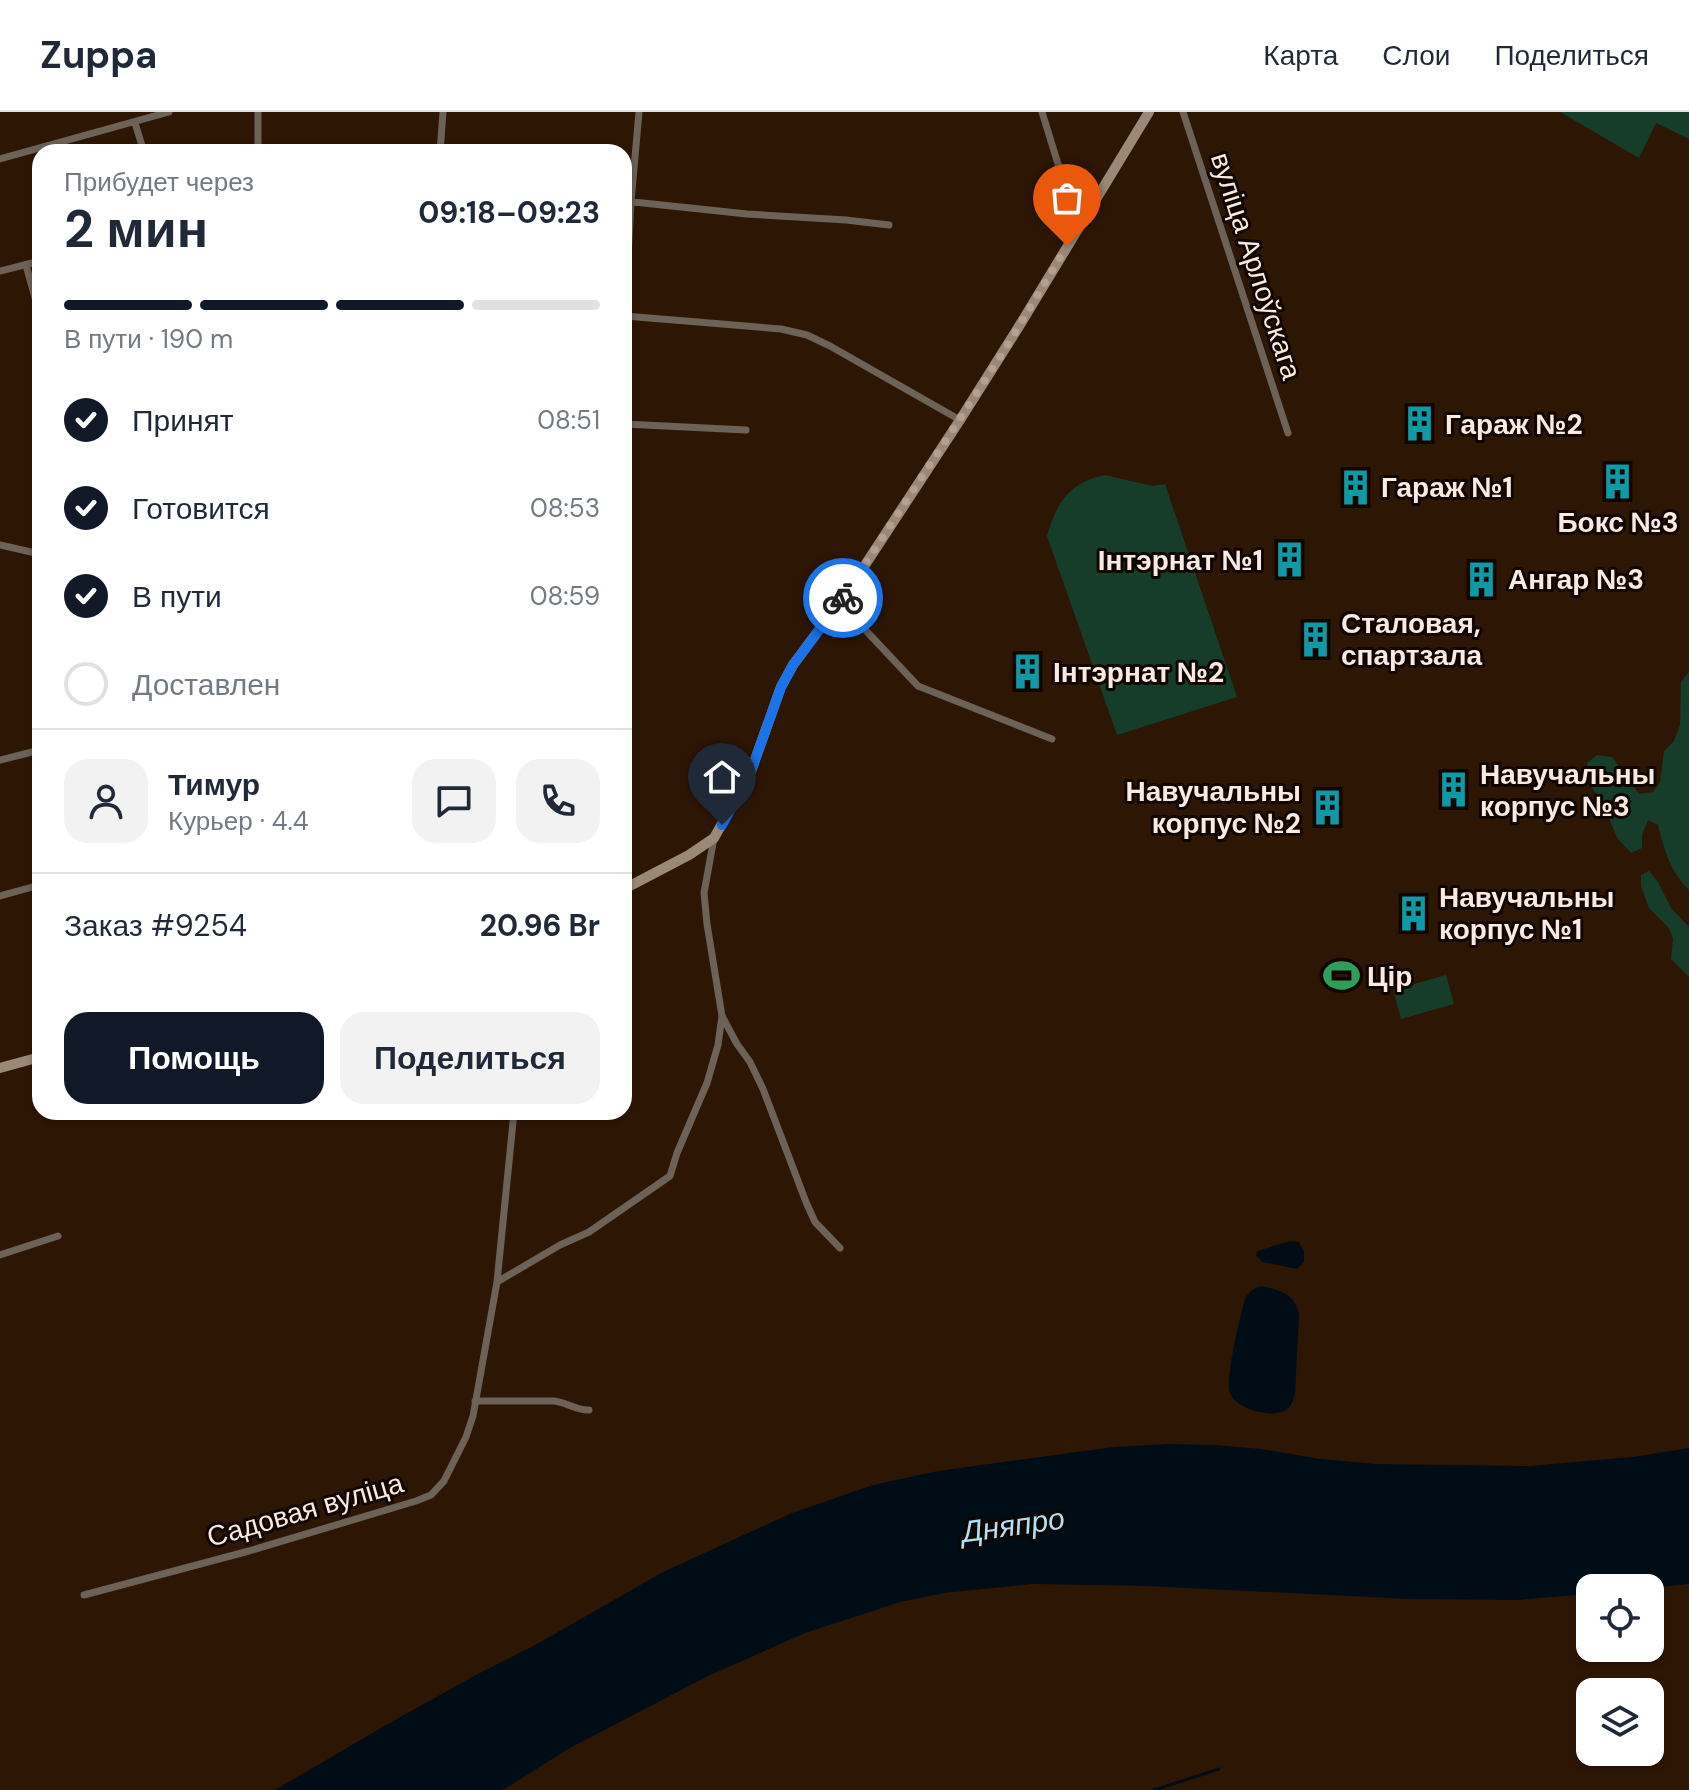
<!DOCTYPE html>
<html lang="ru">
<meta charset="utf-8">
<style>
:root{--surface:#fff;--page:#f2f2f3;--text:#1f2937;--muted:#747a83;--line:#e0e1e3;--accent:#111827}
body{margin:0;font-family:"DM Sans",sans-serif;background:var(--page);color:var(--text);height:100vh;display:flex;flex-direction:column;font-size:30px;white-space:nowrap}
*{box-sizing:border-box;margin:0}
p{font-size:26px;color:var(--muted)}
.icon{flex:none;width:44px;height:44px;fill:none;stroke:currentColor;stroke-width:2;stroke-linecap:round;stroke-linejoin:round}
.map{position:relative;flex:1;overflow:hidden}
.sheet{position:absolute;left:32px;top:32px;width:600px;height:976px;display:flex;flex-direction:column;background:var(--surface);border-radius:24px;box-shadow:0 2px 6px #0004}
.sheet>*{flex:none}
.controls{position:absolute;left:1576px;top:1462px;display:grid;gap:16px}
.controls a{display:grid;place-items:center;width:88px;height:88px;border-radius:16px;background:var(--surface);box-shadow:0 2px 6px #0004;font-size:40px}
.pin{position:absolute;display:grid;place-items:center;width:68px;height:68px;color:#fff;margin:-82px -34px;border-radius:50% 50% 50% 0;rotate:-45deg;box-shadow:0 0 8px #0007}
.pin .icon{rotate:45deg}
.courier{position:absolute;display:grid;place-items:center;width:80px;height:80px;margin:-40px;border:6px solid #1a73e8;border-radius:50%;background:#fff;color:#222;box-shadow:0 2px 10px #0007}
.head em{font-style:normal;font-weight:700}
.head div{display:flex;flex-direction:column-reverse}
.head{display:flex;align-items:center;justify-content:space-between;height:136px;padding:0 32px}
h1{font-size:52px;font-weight:700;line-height:60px}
.bar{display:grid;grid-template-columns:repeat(4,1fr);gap:12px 8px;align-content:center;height:96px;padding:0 32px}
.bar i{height:10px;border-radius:6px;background:var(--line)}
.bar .current{background:var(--accent)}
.bar p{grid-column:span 4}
.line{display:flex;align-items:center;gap:20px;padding:0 32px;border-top:2px solid var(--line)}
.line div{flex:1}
.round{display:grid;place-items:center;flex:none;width:84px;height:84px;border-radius:24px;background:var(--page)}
ol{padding:0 32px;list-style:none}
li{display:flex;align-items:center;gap:24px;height:88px}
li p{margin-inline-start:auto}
li .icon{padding:8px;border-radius:50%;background:var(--accent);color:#fff;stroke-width:4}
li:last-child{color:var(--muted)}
li i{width:44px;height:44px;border:4px solid var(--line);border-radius:50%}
.action{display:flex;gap:16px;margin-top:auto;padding:16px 32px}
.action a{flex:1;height:92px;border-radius:24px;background:var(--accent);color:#fff;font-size:32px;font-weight:700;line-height:92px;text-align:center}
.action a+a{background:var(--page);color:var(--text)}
header{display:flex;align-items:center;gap:48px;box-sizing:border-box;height:112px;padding:0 40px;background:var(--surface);border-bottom:2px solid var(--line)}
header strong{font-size:38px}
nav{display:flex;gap:44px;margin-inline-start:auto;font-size:28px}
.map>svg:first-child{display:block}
</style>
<header>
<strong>Zuppa</strong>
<nav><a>Карта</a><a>Слои</a><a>Поделиться</a></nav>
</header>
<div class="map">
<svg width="1689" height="1678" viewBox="0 0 1689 1678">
<rect width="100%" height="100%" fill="#2e1605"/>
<path fill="#153d2a" d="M1560,0H1689V27L1656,11L1639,46Z
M1105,363L1152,374L1165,372L1237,585L1117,623L1047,424C1056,391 1070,370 1105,363Z
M1689,560V778C1670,759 1664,738 1658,713L1648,708L1642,723V736L1631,741L1618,727L1602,691L1589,671L1587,651L1597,643L1612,645L1639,682L1653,680L1660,670L1664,639L1674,629L1680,613L1681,570Z
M1649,759L1658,770L1671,796L1689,815V865L1671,847L1673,827L1669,816L1649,796L1641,774V763Z
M1446,863L1454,892L1401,907L1393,878Z"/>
<path fill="#000d17" d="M1290,1129L1299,1130L1304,1139V1150L1297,1157L1263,1150L1256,1144L1257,1139Z
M1262,1174C1280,1178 1296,1182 1299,1203L1295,1282C1293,1288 1292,1294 1286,1298C1272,1307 1236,1297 1230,1281C1225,1266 1240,1205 1245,1187C1249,1179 1253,1176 1262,1174Z
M1168,1332L1214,1333L1262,1337L1320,1347L1376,1352L1530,1354L1633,1345L1689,1336V1472L1650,1476H1590V1482L1516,1488L1411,1487L1147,1474L1032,1472L944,1481L900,1490L805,1521L708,1564L568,1637L503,1678H275L386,1613L474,1564L537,1532L663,1460L792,1401L873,1373L938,1359L1114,1335Z"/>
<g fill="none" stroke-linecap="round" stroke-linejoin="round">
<path stroke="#000d17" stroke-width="3" d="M1154,1678L1219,1657"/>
<path stroke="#6c6257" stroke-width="7" d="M258,0V40
M1042,0L1058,52L1074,75L1095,89
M1183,0L1288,321
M135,11L144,40
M440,40L443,0
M0,47L169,0
M624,89L747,102L846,108L889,113
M26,153L40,204
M0,159L40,149
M625,204L781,217L807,223L830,234L960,308
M624,223L631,90L639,0
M624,312L746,318
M0,433L40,442
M840,491L918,574L1052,627
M0,648L40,638
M714,726L704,781L707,812L722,904L737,932L750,950L763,977L806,1090L815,1110L840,1136
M0,784L40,773
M0,1143L58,1124
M497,1170L560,1133L589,1120L670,1064L677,1041L707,971L718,933L722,904
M475,1289H554C566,1290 577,1299 589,1298
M84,1483L249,1439L416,1389L431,1383L444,1369L466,1325L473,1304L497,1170L514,1000"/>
<path stroke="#9a8977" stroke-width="10" d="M624,777L689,743L714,726L750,662L781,575L793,553L850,476L960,308L1018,216L1149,0
M0,956L40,945"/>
</g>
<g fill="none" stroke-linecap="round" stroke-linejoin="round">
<path stroke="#b3a093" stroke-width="8" stroke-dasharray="0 14.4" d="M843,486L1004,239L1067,134"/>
<path stroke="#1a73e8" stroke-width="10" d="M722,713L750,662L781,575L793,553L843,486"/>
</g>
<defs>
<symbol id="building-bare" viewBox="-9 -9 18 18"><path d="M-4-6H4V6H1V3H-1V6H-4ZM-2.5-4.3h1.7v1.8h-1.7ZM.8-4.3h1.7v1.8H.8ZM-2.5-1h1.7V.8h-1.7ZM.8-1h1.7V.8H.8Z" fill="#0f9aa8" stroke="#0f0501" stroke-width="2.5" paint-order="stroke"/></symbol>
<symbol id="stadium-bare" viewBox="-9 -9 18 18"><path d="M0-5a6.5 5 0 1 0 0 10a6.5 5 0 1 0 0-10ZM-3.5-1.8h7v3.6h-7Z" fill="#2e9e5b" stroke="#0f0501" stroke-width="2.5" paint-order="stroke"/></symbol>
</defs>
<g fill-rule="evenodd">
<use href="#building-bare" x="1394" y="286" width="51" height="51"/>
<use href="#building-bare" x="1592" y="344" width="51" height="51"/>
<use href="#building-bare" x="1330" y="350" width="51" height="51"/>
<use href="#building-bare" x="1264" y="422" width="51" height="51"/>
<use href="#building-bare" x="1456" y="442" width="51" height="51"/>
<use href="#building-bare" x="1290" y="502" width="51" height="51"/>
<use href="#building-bare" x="1002" y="534" width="51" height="51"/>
<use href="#building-bare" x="1428" y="652" width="51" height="51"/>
<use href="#building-bare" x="1302" y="670" width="51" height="51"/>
<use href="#building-bare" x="1388" y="776" width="51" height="51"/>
<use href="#stadium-bare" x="1316" y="838" width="51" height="51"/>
</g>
<g text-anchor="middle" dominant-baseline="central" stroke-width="6" stroke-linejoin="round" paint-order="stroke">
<g font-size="28" fill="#fbeadf" stroke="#0f0501">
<text transform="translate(1256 154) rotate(72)">вуліца Арлоўскага</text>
<text transform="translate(305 1398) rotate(-16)">Садовая вуліца</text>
</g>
<g font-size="28" font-weight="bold" fill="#fbeadf" stroke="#0f0501" text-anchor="start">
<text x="1445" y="312">Гараж №2</text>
<text x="1381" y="375">Гараж №1</text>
<text x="1618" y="410" text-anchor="middle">Бокс №3</text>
<text x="1263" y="448" text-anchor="end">Інтэрнат №1</text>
<text x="1508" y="467">Ангар №3</text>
<text x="1341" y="511">Сталовая,<tspan x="1341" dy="32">спартзала</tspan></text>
<text x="1053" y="560">Інтэрнат №2</text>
<text x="1480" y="662">Навучальны<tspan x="1480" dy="32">корпус №3</tspan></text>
<text x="1301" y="679" text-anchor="end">Навучальны<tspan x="1301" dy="32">корпус №2</tspan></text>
<text x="1439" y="785">Навучальны<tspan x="1439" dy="32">корпус №1</tspan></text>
<text x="1367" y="864">Цір</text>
</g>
<g font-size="30" font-style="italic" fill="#b1dff6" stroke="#0f0501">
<text transform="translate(1013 1413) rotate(-8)">Дняпро</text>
</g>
</g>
</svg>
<div class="controls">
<a><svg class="icon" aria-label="locate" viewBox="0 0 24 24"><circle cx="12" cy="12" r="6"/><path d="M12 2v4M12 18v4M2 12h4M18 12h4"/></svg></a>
<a><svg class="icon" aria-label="layers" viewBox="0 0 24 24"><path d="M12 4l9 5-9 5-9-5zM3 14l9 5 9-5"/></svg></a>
</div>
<div class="pin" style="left:1067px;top:134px;background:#ea580c"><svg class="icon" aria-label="bag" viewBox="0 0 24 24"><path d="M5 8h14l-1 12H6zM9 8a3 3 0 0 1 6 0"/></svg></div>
<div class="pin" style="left:722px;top:713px;background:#1f2937"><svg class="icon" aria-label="home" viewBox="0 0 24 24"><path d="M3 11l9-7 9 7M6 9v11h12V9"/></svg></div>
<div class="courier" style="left:843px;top:486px"><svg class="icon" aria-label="bike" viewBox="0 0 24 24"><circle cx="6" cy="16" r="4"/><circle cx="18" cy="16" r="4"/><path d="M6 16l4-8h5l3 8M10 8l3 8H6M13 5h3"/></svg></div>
<section class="sheet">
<div class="head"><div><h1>2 мин</h1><p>Прибудет через</p></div><em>09:18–09:23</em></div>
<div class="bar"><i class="current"></i><i class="current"></i><i class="current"></i><i></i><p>В пути · 190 m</p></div>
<ol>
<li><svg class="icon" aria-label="check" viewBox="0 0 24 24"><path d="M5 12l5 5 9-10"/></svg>Принят<p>08:51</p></li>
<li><svg class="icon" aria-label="check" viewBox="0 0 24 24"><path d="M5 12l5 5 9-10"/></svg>Готовится<p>08:53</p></li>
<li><svg class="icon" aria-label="check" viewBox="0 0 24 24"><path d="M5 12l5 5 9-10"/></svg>В пути<p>08:59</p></li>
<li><i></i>Доставлен</li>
</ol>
<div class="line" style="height:144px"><a class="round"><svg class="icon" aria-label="person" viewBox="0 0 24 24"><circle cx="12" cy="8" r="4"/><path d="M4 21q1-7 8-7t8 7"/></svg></a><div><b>Тимур</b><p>Курьер · 4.4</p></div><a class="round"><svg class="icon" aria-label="chat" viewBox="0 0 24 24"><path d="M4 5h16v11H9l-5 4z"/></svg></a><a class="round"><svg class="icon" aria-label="phone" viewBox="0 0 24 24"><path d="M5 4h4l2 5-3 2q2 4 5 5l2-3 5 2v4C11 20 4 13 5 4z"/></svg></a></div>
<div class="line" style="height:104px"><div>Заказ #9254</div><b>20.96 Br</b></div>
<div class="action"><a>Помощь</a><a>Поделиться</a></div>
</section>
</div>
